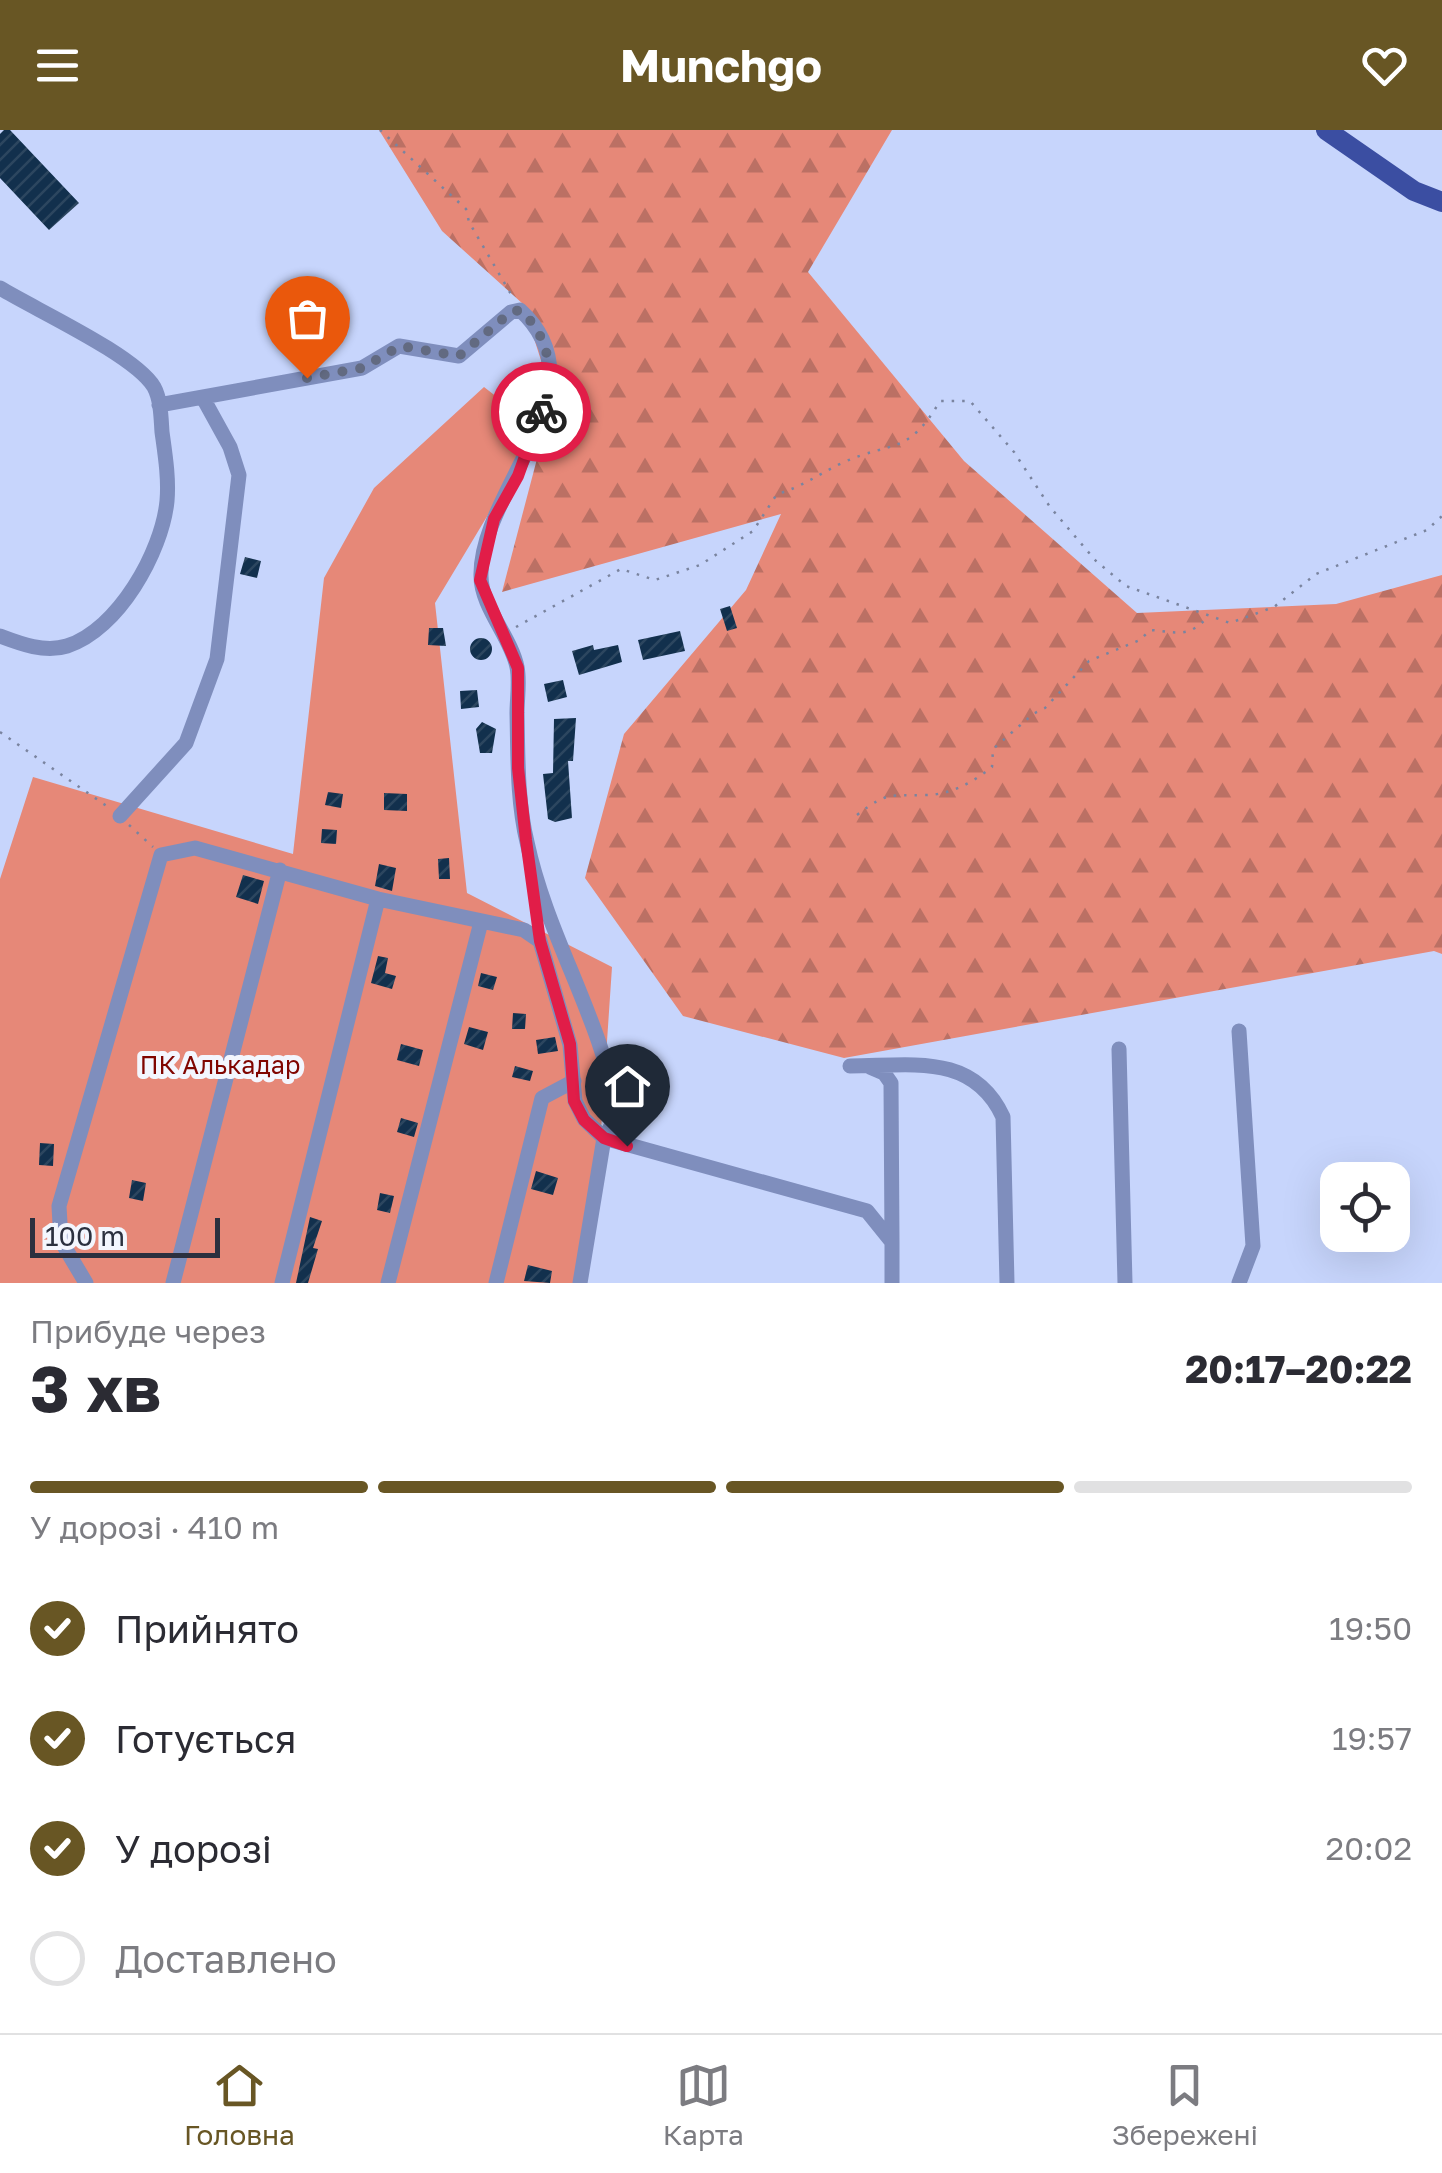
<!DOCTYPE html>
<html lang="uk">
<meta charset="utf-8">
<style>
:root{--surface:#fff;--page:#f7f7f7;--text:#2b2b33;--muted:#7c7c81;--line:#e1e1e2;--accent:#685624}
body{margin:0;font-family:"Golos Text",sans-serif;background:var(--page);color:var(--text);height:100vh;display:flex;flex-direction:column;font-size:38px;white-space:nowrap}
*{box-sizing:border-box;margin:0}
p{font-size:32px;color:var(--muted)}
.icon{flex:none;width:55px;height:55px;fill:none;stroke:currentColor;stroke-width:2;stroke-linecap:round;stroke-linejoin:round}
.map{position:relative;height:1153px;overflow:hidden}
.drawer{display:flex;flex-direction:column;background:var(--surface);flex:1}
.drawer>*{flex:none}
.controls{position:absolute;left:1320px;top:1032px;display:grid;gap:20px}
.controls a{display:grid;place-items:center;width:90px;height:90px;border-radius:20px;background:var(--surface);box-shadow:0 10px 40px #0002;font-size:50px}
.scale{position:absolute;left:30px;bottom:25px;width:190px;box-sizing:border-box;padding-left:10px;border:5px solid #2b303f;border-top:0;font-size:28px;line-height:35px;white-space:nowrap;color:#2b303f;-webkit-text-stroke:8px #f3f6fe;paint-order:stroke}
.pin{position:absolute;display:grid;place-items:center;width:85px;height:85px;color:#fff;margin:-102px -42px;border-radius:50% 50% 50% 0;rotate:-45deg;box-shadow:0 0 10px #0007}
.pin .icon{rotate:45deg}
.courier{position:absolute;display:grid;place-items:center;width:100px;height:100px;margin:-50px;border:8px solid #e11d48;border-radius:50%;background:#fff;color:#222;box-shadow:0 2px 12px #0007}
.summary em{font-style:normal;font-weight:700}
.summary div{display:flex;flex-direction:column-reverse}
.summary{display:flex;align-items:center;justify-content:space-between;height:170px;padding:0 30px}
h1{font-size:65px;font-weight:700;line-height:75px}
.bar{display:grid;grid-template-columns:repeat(4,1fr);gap:15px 10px;align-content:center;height:120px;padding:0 30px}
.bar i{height:12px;border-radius:8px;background:var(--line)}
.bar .current{background:var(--accent)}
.bar p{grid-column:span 4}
ol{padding:0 30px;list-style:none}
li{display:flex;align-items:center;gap:30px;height:110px}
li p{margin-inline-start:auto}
li .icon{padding:10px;border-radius:50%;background:var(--accent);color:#fff;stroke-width:4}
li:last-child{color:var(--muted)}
li i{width:55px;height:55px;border:5px solid var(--line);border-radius:50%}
header{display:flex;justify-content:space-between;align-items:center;height:130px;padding:0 30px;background:var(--accent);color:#fff;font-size:45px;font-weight:700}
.tabs{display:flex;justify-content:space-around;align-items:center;height:140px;border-top:2px solid var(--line);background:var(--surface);font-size:28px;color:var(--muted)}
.tabs a{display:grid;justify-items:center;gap:5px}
.tabs .current{color:var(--accent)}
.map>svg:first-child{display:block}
</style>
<header><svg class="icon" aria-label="menu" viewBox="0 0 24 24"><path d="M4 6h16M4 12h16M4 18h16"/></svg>Munchgo<svg class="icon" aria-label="heart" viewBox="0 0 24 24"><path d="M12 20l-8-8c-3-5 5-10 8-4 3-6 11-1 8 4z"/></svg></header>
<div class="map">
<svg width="1442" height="1153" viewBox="0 0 1442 1153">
<defs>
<pattern id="forest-firs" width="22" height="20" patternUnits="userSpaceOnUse" patternTransform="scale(2.5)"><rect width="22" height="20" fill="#e68878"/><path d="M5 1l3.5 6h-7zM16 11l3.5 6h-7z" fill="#bb7064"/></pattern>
<pattern id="building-hatch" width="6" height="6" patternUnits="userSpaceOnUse" patternTransform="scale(2.5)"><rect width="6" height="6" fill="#12304d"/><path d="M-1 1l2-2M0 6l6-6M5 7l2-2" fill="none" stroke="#2c465f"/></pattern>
</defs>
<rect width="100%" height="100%" fill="#c7d5fc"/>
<path fill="url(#forest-firs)" d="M379,0H892L808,142L964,331L1137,483L1336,474L1442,445V824L1434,821L844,928L683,886L585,748L624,604L746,460L781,384L502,462L553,268L523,174L442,101Z"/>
<path fill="#e68878" d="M484,257L539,300L435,473L467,763L612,837L596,1075L575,1153H0V749L33,647L293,724L324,448L374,358Z"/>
<path fill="url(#building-hatch)" d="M4,0H10L79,73L49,100L0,48V4Z
M245,427L261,431L257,448L240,444Z
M730,476L737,498L727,501L720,479Z
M429,498H443L446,516L428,515Z
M680,501L685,521L643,530L638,510Z
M470 519a11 11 0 1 1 22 0a11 11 0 1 1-22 0Z
M593,515L594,520L618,515L622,532L579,545L572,521Z
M563,550L567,567L548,572L544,554Z
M477,560L479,577L461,579L460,561Z
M576,588L573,631H568L572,688L555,692L548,689L543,644L553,643L554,589Z
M482,592L496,599L492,623H480L476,599Z
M328,662L343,664L341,678L325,675Z
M384,663L407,664V681L384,680Z
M322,699L337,700L336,714L321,713Z
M449,728L450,749H439L438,729Z
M379,734L396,738L392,761L375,756Z
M243,745L264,751L258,774L236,767Z
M378,826L388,828L385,843L396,846L392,859L371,853Z
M481,843L497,847L493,860L478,856Z
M513,883L526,884L525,899H512Z
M469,897L488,902L483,920L464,914Z
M555,907L558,921L538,924L536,910Z
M401,914L423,920L419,936L397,930Z
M515,936L533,941L530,951L512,947Z
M401,988L418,993L414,1007L397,1002Z
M40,1013L54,1014L53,1036L39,1035Z
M536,1041L558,1048L553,1065L531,1059Z
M132,1050L146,1053L143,1071L129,1068Z
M380,1063L394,1066L390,1083L377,1080Z
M310,1087L322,1091L313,1118L318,1119L308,1153H296Z
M528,1135L552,1141L550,1153L524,1151Z"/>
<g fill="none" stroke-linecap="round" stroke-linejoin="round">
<path stroke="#7a849f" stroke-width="2.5" stroke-dasharray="2.5 8" stroke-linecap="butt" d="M380,0L466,79L469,92L512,166
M516,497L621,439L655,450L700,435L753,401L777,364C802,357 819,344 842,333C892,310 907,327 940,271H970L1014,322L1050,377L1096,431L1126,456L1230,493L1274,477L1316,444L1427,400L1442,386
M0,602L108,677
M857,685C888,661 890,666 925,665C951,665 973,652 992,637L993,619L1033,584L1045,578L1089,531L1140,510L1150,500C1179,502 1187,509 1209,486
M129,695L153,717"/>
<path stroke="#7f8ebd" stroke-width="15" d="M0,158C36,180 135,225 154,257C161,270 161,288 162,302C165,324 169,348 167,371C162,422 118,500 67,516C45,523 21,514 0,506
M159,275L362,238L399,216L459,226L511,182L520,180C606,258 479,360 481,446C481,477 511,507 517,537C520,551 517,569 517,583C518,625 517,671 527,712C547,807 602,889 618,985L604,1008L867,1081L892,1112V1153
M120,686L186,613L217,529L239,345L230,317L203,268
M1239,901L1253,1116L1239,1153
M1119,919L1125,1153
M850,936C910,936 973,922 1003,987L1007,1153
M870,937L884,943L891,953L892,1112
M86,1153L61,1111L59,1076L161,725L195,718L378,769L524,800L540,811L570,915L575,971L584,989L604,1008L580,1153
M173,1153L280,740
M282,1153L378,769
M388,1153L481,792
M496,1153L542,968L574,951"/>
<path stroke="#3b4ea2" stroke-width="20" d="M1326,0L1414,61L1442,72"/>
</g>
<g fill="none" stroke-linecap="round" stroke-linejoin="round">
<path stroke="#626a81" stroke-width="10" stroke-dasharray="0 18" d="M307,248L362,238L400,216L459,226L511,182L520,180C551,208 555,245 541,282"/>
<path stroke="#e11d48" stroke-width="12" d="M541,282L518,346L494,389L480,450L518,538V638L526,710L540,811L570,914L574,971L584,990L604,1008L627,1016"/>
</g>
<g text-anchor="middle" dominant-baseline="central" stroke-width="10" stroke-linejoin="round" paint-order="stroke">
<g font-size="25" fill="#800500" stroke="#f3f6fe">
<text x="220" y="934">ПК Алькадар</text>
</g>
</g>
</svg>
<div class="controls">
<a><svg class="icon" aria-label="locate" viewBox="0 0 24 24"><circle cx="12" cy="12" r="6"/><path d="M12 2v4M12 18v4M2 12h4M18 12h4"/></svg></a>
</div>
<div class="scale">100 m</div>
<div class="pin" style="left:307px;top:248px;background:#ea580c"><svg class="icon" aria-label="bag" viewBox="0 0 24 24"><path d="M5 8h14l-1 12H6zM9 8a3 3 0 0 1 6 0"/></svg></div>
<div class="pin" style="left:627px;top:1016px;background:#1f2937"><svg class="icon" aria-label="home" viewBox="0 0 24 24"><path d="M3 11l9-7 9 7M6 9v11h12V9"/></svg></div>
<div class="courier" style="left:541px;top:282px"><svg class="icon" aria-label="bike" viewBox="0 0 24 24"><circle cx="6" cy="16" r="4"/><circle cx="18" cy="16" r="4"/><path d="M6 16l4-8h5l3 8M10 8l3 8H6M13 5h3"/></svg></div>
</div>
<section class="drawer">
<div class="summary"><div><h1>3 хв</h1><p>Прибуде через</p></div><em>20:17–20:22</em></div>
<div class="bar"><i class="current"></i><i class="current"></i><i class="current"></i><i></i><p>У дорозі · 410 m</p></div>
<ol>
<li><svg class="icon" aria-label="check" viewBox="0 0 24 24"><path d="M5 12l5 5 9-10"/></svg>Прийнято<p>19:50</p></li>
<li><svg class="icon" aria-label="check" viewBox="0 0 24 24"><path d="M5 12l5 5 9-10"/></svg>Готується<p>19:57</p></li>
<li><svg class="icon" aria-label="check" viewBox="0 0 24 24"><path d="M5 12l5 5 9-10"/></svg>У дорозі<p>20:02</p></li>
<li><i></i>Доставлено</li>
</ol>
</section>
<nav class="tabs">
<a class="current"><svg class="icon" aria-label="home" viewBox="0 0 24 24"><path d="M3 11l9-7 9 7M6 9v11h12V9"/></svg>Головна</a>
<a><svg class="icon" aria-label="map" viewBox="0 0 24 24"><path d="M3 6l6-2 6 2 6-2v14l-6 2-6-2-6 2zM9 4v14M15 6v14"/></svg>Карта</a>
<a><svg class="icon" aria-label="saved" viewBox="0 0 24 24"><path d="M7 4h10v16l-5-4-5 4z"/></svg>Збережені</a>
</nav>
